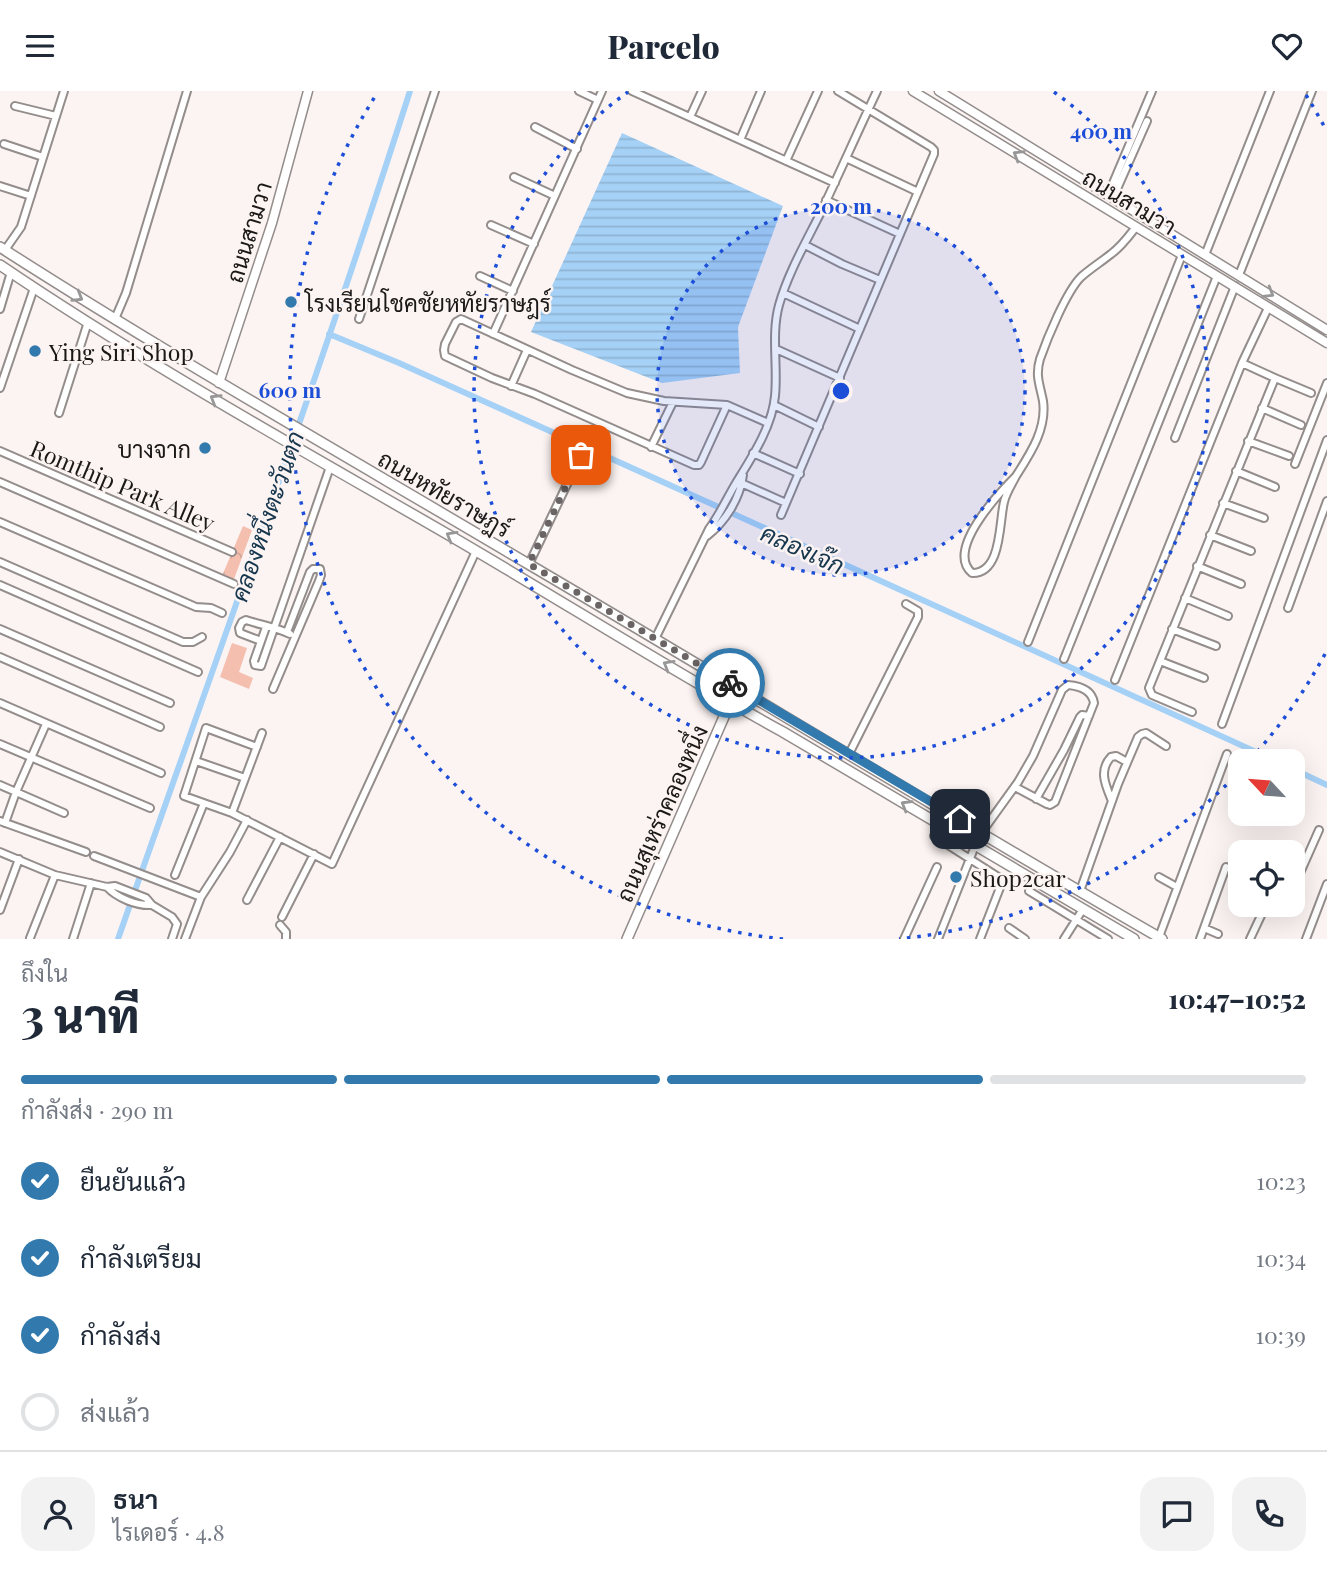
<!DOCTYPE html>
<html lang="th">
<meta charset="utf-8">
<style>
:root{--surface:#fff;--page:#f2f2f3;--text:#1f2937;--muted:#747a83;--line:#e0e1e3;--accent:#3279ad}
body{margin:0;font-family:"Playfair Display",Sarabun,serif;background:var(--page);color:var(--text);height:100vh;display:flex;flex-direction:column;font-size:26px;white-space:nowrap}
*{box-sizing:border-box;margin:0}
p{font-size:23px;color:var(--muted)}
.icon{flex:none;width:38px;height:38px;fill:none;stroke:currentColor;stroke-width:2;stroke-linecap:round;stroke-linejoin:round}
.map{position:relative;height:848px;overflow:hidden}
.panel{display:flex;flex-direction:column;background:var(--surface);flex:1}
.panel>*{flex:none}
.needle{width:46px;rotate:296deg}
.tools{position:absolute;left:1228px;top:658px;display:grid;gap:14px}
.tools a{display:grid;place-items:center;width:77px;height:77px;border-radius:14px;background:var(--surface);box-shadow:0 7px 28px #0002;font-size:35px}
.pin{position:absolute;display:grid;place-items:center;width:60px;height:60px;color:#fff;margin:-30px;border-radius:14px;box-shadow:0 4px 10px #0006}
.courier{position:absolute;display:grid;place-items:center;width:70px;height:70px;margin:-35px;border:5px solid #3279ad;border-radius:50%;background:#fff;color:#222;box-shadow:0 2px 9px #0007}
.headline em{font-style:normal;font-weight:800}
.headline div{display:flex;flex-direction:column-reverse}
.headline{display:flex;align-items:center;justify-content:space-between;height:119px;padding:0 21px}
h1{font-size:46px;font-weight:800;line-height:52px}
.bar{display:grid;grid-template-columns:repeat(4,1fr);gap:10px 7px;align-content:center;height:84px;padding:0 21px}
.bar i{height:9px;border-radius:5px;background:var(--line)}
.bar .active{background:var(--accent)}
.bar p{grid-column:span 4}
.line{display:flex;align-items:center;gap:18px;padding:0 21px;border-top:2px solid var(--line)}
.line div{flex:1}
.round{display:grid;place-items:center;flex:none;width:74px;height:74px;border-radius:21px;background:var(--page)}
ol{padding:0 21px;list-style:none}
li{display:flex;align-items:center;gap:21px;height:77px}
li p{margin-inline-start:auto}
li .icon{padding:7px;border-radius:50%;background:var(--accent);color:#fff;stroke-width:4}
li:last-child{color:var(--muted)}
li i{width:38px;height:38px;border:4px solid var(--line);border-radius:50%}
header{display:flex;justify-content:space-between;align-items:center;height:91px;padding:0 21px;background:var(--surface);font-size:32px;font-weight:800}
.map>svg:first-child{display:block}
</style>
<header><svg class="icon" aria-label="menu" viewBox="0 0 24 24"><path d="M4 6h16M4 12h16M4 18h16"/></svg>Parcelo<svg class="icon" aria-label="heart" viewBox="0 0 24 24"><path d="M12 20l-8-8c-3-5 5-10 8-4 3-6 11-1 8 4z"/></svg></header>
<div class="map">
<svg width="1327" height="848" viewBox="0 0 1327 848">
<defs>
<pattern id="park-crowns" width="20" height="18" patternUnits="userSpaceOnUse" patternTransform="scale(1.75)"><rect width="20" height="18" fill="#f4bfaf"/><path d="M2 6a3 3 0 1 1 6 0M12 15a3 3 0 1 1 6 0" fill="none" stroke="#d1a396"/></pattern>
<pattern id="water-rules" width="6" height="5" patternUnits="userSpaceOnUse" patternTransform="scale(1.75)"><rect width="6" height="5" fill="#a6d1f6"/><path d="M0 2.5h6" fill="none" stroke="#8eb3d2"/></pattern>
</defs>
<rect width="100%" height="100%" fill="#fcf4f2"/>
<path fill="url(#park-crowns)" d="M243,435L252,439L233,491L222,485Z"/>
<path fill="#f4bfaf" d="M232,552L247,557L239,581L253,587L249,598L220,586Z"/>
<path fill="url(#water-rules)" d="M622,42L783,115L738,236L740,282L662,292L531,241Z"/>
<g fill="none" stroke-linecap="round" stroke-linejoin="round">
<path stroke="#a6d1f6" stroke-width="6" d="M329,243L399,272L714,414L1276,670
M1293,678L1327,694
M118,848C217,566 319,285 410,0"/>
<defs>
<path id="minor" d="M579,0L598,9
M632,0L835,92
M15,15L56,25
M690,26L702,0
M535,36L577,58
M740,49L761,0
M4,53L43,66
M846,67L918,101
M786,70L818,0
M514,86L555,105
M0,95L31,105
M1108,104L1152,0
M1113,107L1147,30
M826,109L900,143
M491,134L534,153
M805,154L842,173L880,189
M5,159L21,136L64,0
M1205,164L1270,0
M1239,184L1312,0
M480,185L513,200
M783,202L860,238
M0,218L11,181
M115,228L126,202L187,0
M359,228L435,0
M493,243L602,0
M776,258L840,287
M1275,287L1311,302
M511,295L527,259
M0,297L34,197
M727,314L701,371L699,374H694L535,303L492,287L445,265L444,259L445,253L456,231L461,228L572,279L627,302L664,310L727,314L768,332
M774,314L819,336
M1262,317L1301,334
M59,322L88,231
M1175,347L1235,195
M1248,350L1289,365
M651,356L673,311
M0,360L232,461
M753,362L800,383
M1295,373L1327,292
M1236,380L1275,396
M1016,385C1030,363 1047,338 1043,310C1040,294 1035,285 1040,268C1047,248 1066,201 1081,186C1090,178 1101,171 1111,163C1121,156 1129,145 1136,136
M1016,385C1012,393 1006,402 1004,411C999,431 1002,483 972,482C945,459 999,402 1016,385Z
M0,391L234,493
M739,391L786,412
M1223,412L1264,427
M781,424L934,63V59L931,56L838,0
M0,431L196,516L211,517L222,522
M1210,444L1251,460
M707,445C725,431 740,408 743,384
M0,471L183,551H193L202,546
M529,473L581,364
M1197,475L1241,493
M0,494L198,581
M1185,507L1228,525
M1288,517L1327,410
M266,536L254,570L255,574L261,575L262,572L330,376
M0,538L170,612
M1172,538L1216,555
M655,548L709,438C720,423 727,407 736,392C752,366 772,336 775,305C778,275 771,243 779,214C788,182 806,151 821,121C840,81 858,40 877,0
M261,550L240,542L239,537L242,531L246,529C261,534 275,536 290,543
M1028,551L1182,164
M0,566L160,636
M1064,568L1217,185
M1160,570L1204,587
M1115,589L1242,272L1268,217
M273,598L319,490L321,484L320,478H313L310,481L287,541
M0,612L161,682
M1192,621L1152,604L1149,597L1275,287L1242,272
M1222,633L1327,349
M262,642L232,722L332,773L476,460
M0,653L150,717
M849,663L918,526V520L906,513
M196,670L245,687
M0,694L64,722
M1036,708L1064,659L1080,626L1082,624L1089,625
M1112,710C1106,695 1098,680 1111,666L1116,665L1127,671
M232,722L184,705L206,637L257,656
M0,730L86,761
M5,732L16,701L46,633
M982,741L1018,691L1033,665L1062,599L1068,594C1080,595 1092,599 1094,612L1055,711L1050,714L1047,713L1015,696
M934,745L1003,789L980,848
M0,761L55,784L107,796L115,795L146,807L152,814L172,826L177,833L172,848
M94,765L201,806
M175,784L204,712
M1159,786L1177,796
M1293,793L1296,791L1319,739
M107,796C117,807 137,815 152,814
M1029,800L1108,848
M1080,800L1118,693L1138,646L1142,643L1146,642L1166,655
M247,809L280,746
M0,819L19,768
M282,826L314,763
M280,834L286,841V848
M1009,837L1025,848
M1204,837L1218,843
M1159,846L1227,663
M30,847L55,784
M73,848L91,792
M185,848L201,806L230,761L247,729
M904,848L937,776
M938,848L975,755
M1064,848L1083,818
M1200,848L1226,776
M1250,848L1266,814
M1306,848L1327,793"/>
<path id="tertiary" d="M913,0L1327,252
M939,0L1327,239
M219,292L272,132L308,0"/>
<path id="secondary" d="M0,156C173,267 353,369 530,474C741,598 950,726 1162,848
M0,174C146,273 302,359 454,447C564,511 672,580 783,641L1134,848
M627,848L730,612"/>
</defs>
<use href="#minor" stroke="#938d8b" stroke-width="10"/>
<use href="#tertiary" stroke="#938d8b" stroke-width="11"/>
<use href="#secondary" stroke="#938d8b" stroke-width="12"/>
<use href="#minor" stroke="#fff" stroke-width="6"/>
<use href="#tertiary" stroke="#fff" stroke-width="8"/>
<use href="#secondary" stroke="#fff" stroke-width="9"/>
</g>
<defs><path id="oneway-chevron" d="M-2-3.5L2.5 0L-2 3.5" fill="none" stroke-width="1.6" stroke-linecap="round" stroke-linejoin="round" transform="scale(1.75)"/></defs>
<g stroke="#989797">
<use href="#oneway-chevron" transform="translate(1018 64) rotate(-149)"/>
<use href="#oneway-chevron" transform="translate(1269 202) rotate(31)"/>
<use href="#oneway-chevron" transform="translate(78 206) rotate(31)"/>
<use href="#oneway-chevron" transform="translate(215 308) rotate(-149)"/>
<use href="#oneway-chevron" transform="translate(451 445) rotate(-150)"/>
<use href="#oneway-chevron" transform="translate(668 574) rotate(-150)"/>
<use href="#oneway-chevron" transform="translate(906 714) rotate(-149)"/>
</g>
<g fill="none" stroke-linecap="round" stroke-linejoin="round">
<path stroke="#6a6564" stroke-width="7" stroke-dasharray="0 12.6" d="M581,364L529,473L730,592"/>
<path stroke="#3279ad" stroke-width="9" d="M730,592L960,728"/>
</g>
<circle cx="841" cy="300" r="184" fill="#1d4ed8" fill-opacity=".12"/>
<g fill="none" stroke="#1d4ed8" stroke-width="3.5" stroke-dasharray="3.5 7">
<circle cx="841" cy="300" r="184"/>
<path d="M1054 1A367 367 0 1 1 628 1"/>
<path d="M1325 563A551 551 0 0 1 1250 669M1241 679A551 551 0 0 1 899 848M783 848A551 551 0 0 1 376 4M1306 4A551 551 0 0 1 1325 37"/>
</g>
<g fill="#3279ad" stroke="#fcf4f2" stroke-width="2.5">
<circle cx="291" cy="211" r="7"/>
<circle cx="35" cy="260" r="7"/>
<circle cx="205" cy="357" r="7"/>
<circle cx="956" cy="786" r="7"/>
</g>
<g text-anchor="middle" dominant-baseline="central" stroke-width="5" stroke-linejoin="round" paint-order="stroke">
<g font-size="23" fill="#1b1818" stroke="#fcf4f2">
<text transform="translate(1130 110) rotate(31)">ถนนสามวา</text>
<text transform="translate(248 141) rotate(-73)">ถนนสามวา</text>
<text transform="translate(123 394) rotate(23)">Romthip Park Alley</text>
<text transform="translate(445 402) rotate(30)">ถนนหทัยราษฎร์</text>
<text transform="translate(661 722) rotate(-66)">ถนนสุเหร่าคลองหนึ่ง</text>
</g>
<g font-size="23" fill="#1b1818" stroke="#fcf4f2" text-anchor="start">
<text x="305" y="211">โรงเรียนโชคชัยหทัยราษฎร์</text>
<text x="49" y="260">Ying Siri Shop</text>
<text x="191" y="357" text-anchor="end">บางจาก</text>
<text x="970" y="786">Shop2car</text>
</g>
<g font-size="24" font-style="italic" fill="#16364e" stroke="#fcf4f2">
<text transform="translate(266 425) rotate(-71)">คลองหนึ่งตะวันตก</text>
<text transform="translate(803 457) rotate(24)">คลองเจ๊ก</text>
</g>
</g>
<circle cx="841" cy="300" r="10" fill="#1d4ed8" stroke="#fcf4f2" stroke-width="3.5"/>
<g font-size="21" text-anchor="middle" font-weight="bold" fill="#1d4ed8" stroke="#fcf4f2" stroke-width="5" stroke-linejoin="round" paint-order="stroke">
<text x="1101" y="48">400 m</text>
<text x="841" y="123">200 m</text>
<text x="290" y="307">600 m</text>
</g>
</svg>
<div class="tools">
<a><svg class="needle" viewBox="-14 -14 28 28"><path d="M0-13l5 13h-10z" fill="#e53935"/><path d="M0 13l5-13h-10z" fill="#747a83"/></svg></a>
<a><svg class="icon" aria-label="locate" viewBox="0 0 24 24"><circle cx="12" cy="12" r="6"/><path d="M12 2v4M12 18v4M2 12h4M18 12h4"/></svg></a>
</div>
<div class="pin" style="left:581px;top:364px;background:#ea580c"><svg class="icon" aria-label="bag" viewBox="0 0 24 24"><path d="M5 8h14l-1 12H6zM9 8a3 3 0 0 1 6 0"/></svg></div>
<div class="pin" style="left:960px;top:728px;background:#1f2937"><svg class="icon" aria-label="home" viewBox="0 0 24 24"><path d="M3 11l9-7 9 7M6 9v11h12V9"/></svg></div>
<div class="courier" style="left:730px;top:592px"><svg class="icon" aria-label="bike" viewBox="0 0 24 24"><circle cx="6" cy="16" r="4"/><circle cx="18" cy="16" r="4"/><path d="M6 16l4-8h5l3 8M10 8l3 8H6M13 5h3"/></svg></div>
</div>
<section class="panel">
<div class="headline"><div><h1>3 นาที</h1><p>ถึงใน</p></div><em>10:47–10:52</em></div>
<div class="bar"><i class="active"></i><i class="active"></i><i class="active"></i><i></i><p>กำลังส่ง · 290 m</p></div>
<ol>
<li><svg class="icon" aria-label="check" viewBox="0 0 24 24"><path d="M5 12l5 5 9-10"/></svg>ยืนยันแล้ว<p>10:23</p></li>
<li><svg class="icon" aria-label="check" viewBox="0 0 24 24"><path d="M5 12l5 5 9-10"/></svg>กำลังเตรียม<p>10:34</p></li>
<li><svg class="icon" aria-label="check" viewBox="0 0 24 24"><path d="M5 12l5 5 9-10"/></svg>กำลังส่ง<p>10:39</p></li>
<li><i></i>ส่งแล้ว</li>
</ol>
<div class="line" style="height:126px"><a class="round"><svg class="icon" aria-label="person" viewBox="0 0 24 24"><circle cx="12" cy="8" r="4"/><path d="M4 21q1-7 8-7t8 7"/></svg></a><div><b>ธนา</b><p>ไรเดอร์ · 4.8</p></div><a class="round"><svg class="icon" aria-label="chat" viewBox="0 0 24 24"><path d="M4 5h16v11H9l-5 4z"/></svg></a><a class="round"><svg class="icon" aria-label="phone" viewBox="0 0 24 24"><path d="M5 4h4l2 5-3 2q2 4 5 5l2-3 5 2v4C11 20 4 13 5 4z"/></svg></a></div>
</section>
